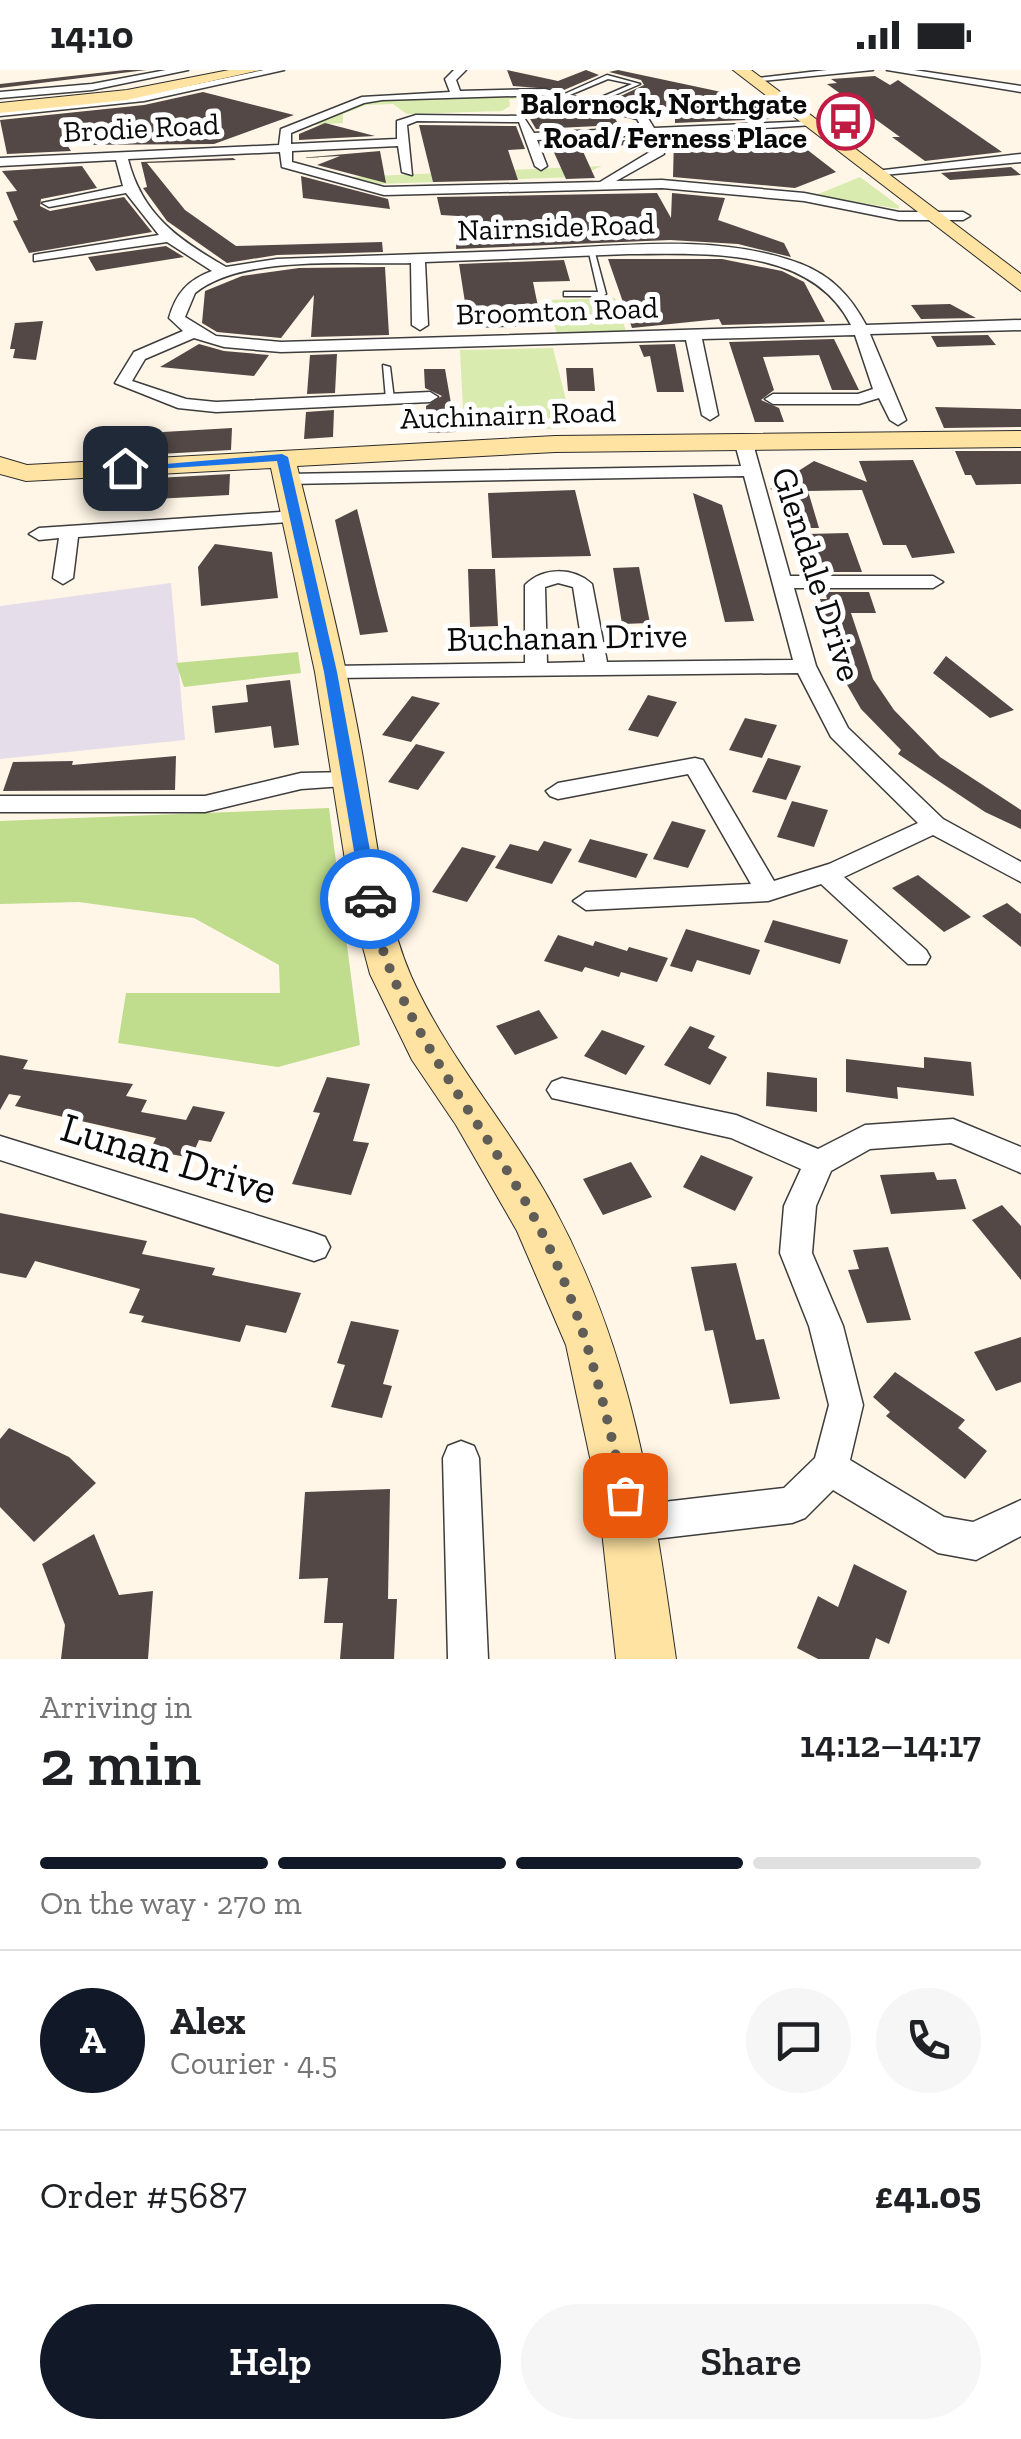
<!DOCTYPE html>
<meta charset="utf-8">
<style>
:root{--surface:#fff;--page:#f6f6f6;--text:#202124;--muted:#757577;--line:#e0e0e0;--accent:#111827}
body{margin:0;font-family:"Zilla Slab",serif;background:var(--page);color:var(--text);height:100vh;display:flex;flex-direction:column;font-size:38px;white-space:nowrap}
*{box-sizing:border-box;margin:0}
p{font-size:32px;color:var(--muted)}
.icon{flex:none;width:55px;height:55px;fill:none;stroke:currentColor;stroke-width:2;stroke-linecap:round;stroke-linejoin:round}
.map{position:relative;height:1589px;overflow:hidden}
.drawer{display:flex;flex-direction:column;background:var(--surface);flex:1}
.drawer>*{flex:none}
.pin{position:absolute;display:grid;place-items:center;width:85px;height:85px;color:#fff;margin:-42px;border-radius:20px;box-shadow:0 5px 15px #0006}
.courier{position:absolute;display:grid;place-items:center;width:100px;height:100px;margin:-50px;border:8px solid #1a73e8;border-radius:50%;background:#fff;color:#222;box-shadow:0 2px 12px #0007}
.overview em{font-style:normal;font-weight:600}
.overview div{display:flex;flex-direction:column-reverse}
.overview{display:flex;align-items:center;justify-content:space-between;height:170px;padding:0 40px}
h1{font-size:65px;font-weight:600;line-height:75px}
.bar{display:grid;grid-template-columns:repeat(4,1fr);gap:15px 10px;align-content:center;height:120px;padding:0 40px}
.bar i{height:12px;border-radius:8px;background:var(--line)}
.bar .on{background:var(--accent)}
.bar p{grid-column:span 4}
.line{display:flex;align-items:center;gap:25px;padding:0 40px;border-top:2px solid var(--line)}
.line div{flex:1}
.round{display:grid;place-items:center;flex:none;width:105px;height:105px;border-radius:52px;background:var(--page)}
.primary-button{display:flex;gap:20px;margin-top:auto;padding:20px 40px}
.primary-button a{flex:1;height:115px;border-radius:60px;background:var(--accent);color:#fff;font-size:40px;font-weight:600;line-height:115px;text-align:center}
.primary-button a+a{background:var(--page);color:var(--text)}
.status{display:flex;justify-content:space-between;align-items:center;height:70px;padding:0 50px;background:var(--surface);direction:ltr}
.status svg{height:28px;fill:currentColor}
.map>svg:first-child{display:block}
</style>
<div class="status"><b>14:10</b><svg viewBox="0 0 49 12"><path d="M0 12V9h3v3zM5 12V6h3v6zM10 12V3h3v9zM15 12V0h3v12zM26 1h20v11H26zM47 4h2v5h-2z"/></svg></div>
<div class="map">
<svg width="1021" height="1589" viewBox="0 0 1021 1589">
<rect width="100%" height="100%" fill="#fff6e7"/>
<path fill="#e6ddea" d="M171,513L185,670L0,689V536Z"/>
<path fill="#d9ebaf" d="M529,24L613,42L580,43L577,38L540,28L509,29L510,36L502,41L407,44L393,34L366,35L343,44V53L300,56L370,30Z
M602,96L577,107L379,114L350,107Z
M860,107L899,136V139L816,125Z
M615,228L626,261L557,264L548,230Z
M553,278L573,358L464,361L460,280Z"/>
<path fill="#c0dc8d" d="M298,582L301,603L184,617L176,593Z
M329,738L360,975L278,997L118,973L126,923H280L279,895L194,848L79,832L0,834V751Z"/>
<path fill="#534846" d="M125,0H146L0,18V14Z
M507,0L558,11L586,0L599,5L564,20L513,16Z
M618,0L745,27L770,49L675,53V44L612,30L644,15L641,10L609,2Z
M875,6L890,15L898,10L1002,82L925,91L892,67H900L827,14L837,13L831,9Z
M203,22L294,45L214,74L67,75L71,81L7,84L0,50L144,35Z
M545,29L614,47L619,55L536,59L519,30Z
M325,53L375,66L299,70V64Z
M419,55L516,56L525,79L508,80L518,110L433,112Z
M783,61L836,102L795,118L673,107L674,68Z
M627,70L630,75L581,77L595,108L566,109L552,78H544L542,74Z
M380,81L386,113L317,95L340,86L300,88Z
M233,88L236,90L147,93L185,140L236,176L382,172L383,182L277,185L227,193L167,151L143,118L147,117L141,92Z
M82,96L97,118L41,129L40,136L50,141L124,127L152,162L29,183L13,151L18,150L6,122L17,121L2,101Z
M1011,97L1021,105L950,110L941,103Z
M301,106L388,129L390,139L303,128Z
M657,123L671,148L672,123L725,128L718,150L784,173L791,187L738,174L670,170L456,179L458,146L441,145L437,127Z
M166,176L184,187L96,201L88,187Z
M608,189H722L782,201L804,212L825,252L722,255L719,249L632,258Z
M564,190L570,211L533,212L542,256L469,258L459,194Z
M385,197L389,265L311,267L314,225L281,268L217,262L202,253L205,221L242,206L299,198Z
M950,234L976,248L921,249L911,235Z
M43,251L36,290L13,288L15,279H10L15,253Z
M988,265L996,275L937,277L931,266Z
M834,269L859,320H832L819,285L763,287L774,320L761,330L779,338L784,352H755L729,272Z
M199,274L224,281L269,285L254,306L160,297Z
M675,274L684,322H657L650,286L644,287L639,275Z
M337,284L335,323L307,324L310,285Z
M566,298H593L595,321H568Z
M424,299H445L456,362L427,363L426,336L442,326L425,318Z
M935,337L1021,339V357L944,358Z
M334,340L333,367L304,369L306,342Z
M232,358L231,380L160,384L163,362Z
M955,381H1021V414L976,415L971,405H965Z
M913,390L955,483L912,488L906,475H883L862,420L808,421L819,458H791L780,421L770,419L814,391L867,412L859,391Z
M230,404L229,425L155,429L157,408Z
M575,420L591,486L492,488L488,423Z
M693,423L722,435L754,551L725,552Z
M357,439L378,524L388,562L360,565L335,450Z
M848,463L862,502H818L806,464Z
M215,474L272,482L278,528L201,536L198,497Z
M639,497L650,553L622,554L613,498Z
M468,499H495L498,556L470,557Z
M825,522H869L876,543H851L873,609L894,640L940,687L1021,740V759L985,742L898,684L901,680L861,639L846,613L820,529H827Z
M946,586L1014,640L990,648L933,603Z
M290,610L299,675L274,678L271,656L215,663L212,636L248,632L246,615Z
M648,625L677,632L658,667L628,660Z
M412,626L440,633L411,672L382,665Z
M745,648L777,655L762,688L729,680Z
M416,674L445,682L418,720L388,712Z
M176,686L175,720L3,721L13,692L73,691L72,695Z
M768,688L801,696L786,730L752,722Z
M792,731L828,740L814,777L777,767Z
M672,751L706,760L688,798L653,789Z
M590,769L648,784L636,808L578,792Z
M544,771L572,779L552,814L495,798L510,774L538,781Z
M462,777L496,786L467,832L432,822Z
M918,805L971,847L944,862L892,818Z
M1007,833L1021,844V877L982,846Z
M773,850L848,870L840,894L764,872Z
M686,859L760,880L750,905L697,890L692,902L670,896Z
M558,865L593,876L595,871L627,881L629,877L668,888L657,912L621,902L619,907L585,897L582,902L544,891Z
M539,940L558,968L515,985L496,956Z
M690,956L715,966L708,978L727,987L710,1015L664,995Z
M602,960L645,976L626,1005L584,986Z
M0,985L28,990L23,999L133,1014L126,1026L147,1030L141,1042L186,1050L193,1036L225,1042L211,1072L199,1070L191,1088L150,1080L156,1068L15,1036L21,1026L9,1024L0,1040Z
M924,987L971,992L974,1026L897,1017L898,1029L846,1022V989L924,998Z
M767,1002L817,1008V1042L766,1036Z
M327,1007L370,1014L353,1071L369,1073L351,1125L292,1114L320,1043L313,1042Z
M701,1085L753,1107L735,1141L683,1117Z
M631,1092L652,1127L603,1145L583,1109Z
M934,1102L937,1110L956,1109L966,1139L891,1144L880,1105Z
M1002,1135L1021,1156V1210L972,1150Z
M0,1143L147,1171L142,1184L215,1198L212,1205L301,1223L286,1263L246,1255L240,1272L141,1252L144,1246L129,1243L140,1219L35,1191L26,1208L0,1203Z
M888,1177L911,1250L867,1253L848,1200L859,1199L853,1180Z
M736,1193L756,1270L764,1269L780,1329L730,1334L713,1260L705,1261L691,1197Z
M351,1251L399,1260L383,1314L392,1316L382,1348L331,1337L345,1295L337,1293Z
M1021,1267V1312L996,1321L974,1282Z
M895,1302L965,1350L958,1358L987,1381L965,1409L886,1346L890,1342L873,1327Z
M9,1358L69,1387L96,1413L34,1472L0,1437V1369Z
M390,1419L388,1529H397L394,1589H340L343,1553H324L328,1508L299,1509L305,1422Z
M94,1464L119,1525L153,1521L148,1589H61L65,1555L42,1494Z
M854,1494L907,1521L889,1574L876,1568L869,1589H818L797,1578L818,1526L838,1537Z"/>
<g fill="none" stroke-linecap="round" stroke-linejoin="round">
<defs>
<path id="lane" d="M607,5L640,14L592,35L590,32L632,14L608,9L565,27L560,26Z
M592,181L595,183L606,224L602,226H564V222H598L589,183Z
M383,295L390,297L394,329L390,331L386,329Z"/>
<path id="street" d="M166,0H188L92,20L0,28V22L92,14Z
M264,0H284L144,31L0,46V40L144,25Z
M454,0H466L456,10L460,21L545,19L646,45L654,58L838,50L844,53L657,65L664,84L616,111L662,110L804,123L899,142H963L970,146L963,150H899L804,131L662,118L384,125L282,97L280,82L128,89C142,145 179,170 226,197L277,189C363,186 450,183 536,180C621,176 720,163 801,194C832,206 851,227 866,255L1021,250V260L870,264L906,350L898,355L890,350L879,328L859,334H773L765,329L773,324H858L873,319L855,265L702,269L718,345L710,350L702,345L686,270L281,282L224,277L194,268L145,289L132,311L186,329L216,332L430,322L438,327L430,332L216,342L178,338L115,313L134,282L183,261L169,248C176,223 188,210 212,201L167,172L34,191V185L39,184L159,165L126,123L49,137L42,133L123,116L116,90L0,96V88L279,75L281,59L362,27L450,22L445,9ZM545,25L637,49L642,58L534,63L523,46L416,45L397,51V69L291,74V63L364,33L382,30ZM417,51L519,52L535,96L541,100L547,96L537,70L646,65L653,80L600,112L384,117L292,92V81L398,76L402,102L412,105L407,55ZM629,184C706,184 811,176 851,255L281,272L216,266L185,247L195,223C243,184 351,195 411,193L412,255L420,260L428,255L425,192Z
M827,0H873L753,12L748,9Z
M887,0H914L1021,16V22Z
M1021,84V92L873,106L867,102Z
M743,365L752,370L790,506H933L943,512L933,518H794L816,596L848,658L943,749L1021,792V812L933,765L844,807L926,880L930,887L926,894H908L821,814L768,831L586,840L573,831L586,822L751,814L688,704L558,729L550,726L546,721L558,713L695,688L703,690L774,811L829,794L918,753L831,667L798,603L331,608L320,602L331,596L525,593V515C543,497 573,497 592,514L607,592L793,590L744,406L286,414L277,409L286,404L741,396L734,370ZM558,513L573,517L585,592L547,593L545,517Z
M295,441L304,447L302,451L78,467L73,508L63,514L53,508L59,468L39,470L29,464L39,458Z
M350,702L358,705L362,710L358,715L301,719L205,742H0V726H205L301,703Z
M562,1008L736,1045L818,1079L865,1055L953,1049L1021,1077V1103L951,1073L870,1079L831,1101L816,1136L812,1183L843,1256L863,1335L850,1390L944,1447L973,1452L1021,1430V1466L976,1490L938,1483L833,1420L805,1448L792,1453L629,1472L616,1467L611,1454L616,1441L629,1436L784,1418L815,1388L829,1335L809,1256L780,1183L784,1136L801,1099L731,1068L552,1028L547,1020L552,1012Z
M0,1066L314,1163L325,1167L330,1177L325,1187L314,1191L0,1090Z
M461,1371L474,1376L479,1388L488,1589H448L443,1388L448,1376Z"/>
<path id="secondary" d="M229,0H261L127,30L0,43V33L127,20Z
M733,0H751L1021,204V221Z
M1021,361V377L555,382L297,396C320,489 344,582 361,677C375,752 381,836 411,906C448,989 511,1058 554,1138C633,1285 653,1427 676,1589H616L598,1425L566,1275L517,1161L456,1055L412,990L370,904L353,840L315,602L271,398L26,411L0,404V387L27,395L555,366Z"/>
</defs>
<use href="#lane" stroke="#3d3d3d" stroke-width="3"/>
<use href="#street" stroke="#3d3d3d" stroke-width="3"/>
<use href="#secondary" stroke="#2c2c2c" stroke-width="2"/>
<use href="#lane" fill="#fff" fill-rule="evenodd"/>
<use href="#street" fill="#fff" fill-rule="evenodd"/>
<use href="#secondary" fill="#ffe3a2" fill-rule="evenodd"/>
</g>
<path fill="#1a73e8" d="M282,384L288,387L337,602L379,829L370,835L362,829L324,602L277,391L125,401L119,398Z"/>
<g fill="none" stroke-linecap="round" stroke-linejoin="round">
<path stroke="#605d57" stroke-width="10" stroke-dasharray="0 18" d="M370,829C391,951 480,1044 536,1151C584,1242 602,1326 625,1425"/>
</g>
<defs>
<symbol id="bus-ring" viewBox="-11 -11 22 22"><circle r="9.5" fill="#fff" stroke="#c01b42" stroke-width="1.5"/><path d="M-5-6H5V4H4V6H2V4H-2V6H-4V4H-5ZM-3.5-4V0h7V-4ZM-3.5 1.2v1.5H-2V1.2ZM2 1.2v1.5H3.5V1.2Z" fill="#c01b42"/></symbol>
</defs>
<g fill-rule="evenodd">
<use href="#bus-ring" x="814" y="20" width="63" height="63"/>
</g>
<g text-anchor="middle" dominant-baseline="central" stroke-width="10" stroke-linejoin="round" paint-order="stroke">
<g font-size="30" font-weight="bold" fill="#0a0a0a" stroke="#fff" text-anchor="end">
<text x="807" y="34">Balornock, Northgate<tspan x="807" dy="34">Road/ Ferness Place</tspan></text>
</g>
<g font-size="30" fill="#0a0a0a" stroke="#fff">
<text transform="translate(141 58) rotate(-3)">Brodie Road</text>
<text transform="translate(556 157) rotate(-2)">Nairnside Road</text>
<text transform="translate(557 241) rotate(-2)">Broomton Road</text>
<text transform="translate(508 345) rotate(-2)">Auchinairn Road</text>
</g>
<g font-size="35" fill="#0a0a0a" stroke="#fff">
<text transform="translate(817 504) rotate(72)">Glendale Drive</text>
<text transform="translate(567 567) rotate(-1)">Buchanan Drive</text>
</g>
<g font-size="42" fill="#0a0a0a" stroke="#fff">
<text transform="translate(169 1088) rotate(17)">Lunan Drive</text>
</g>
</g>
</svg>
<div class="pin" style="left:625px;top:1425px;background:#ea580c"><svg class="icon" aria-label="bag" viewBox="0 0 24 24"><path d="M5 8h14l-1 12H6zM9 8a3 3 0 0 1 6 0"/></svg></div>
<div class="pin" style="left:125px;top:398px;background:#1f2937"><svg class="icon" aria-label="home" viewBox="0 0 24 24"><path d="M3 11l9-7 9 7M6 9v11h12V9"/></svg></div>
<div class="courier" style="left:370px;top:829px"><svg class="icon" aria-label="car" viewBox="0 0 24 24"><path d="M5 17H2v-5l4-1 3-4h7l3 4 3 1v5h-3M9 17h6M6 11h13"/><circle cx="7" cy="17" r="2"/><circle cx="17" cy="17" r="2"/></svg></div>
</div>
<section class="drawer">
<div class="overview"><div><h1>2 min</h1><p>Arriving in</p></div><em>14:12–14:17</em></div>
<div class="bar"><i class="on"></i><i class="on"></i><i class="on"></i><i></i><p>On the way · 270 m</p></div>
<div class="line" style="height:180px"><b class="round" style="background:var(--accent);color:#fff">A</b><div><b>Alex</b><p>Courier · 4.5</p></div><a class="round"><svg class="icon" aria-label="chat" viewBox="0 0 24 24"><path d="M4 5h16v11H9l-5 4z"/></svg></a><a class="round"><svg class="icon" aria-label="phone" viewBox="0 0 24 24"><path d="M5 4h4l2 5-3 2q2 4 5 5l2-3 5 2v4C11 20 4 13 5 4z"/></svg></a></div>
<div class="line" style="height:130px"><div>Order #5687</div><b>£41.05</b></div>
<div class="primary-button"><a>Help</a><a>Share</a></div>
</section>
